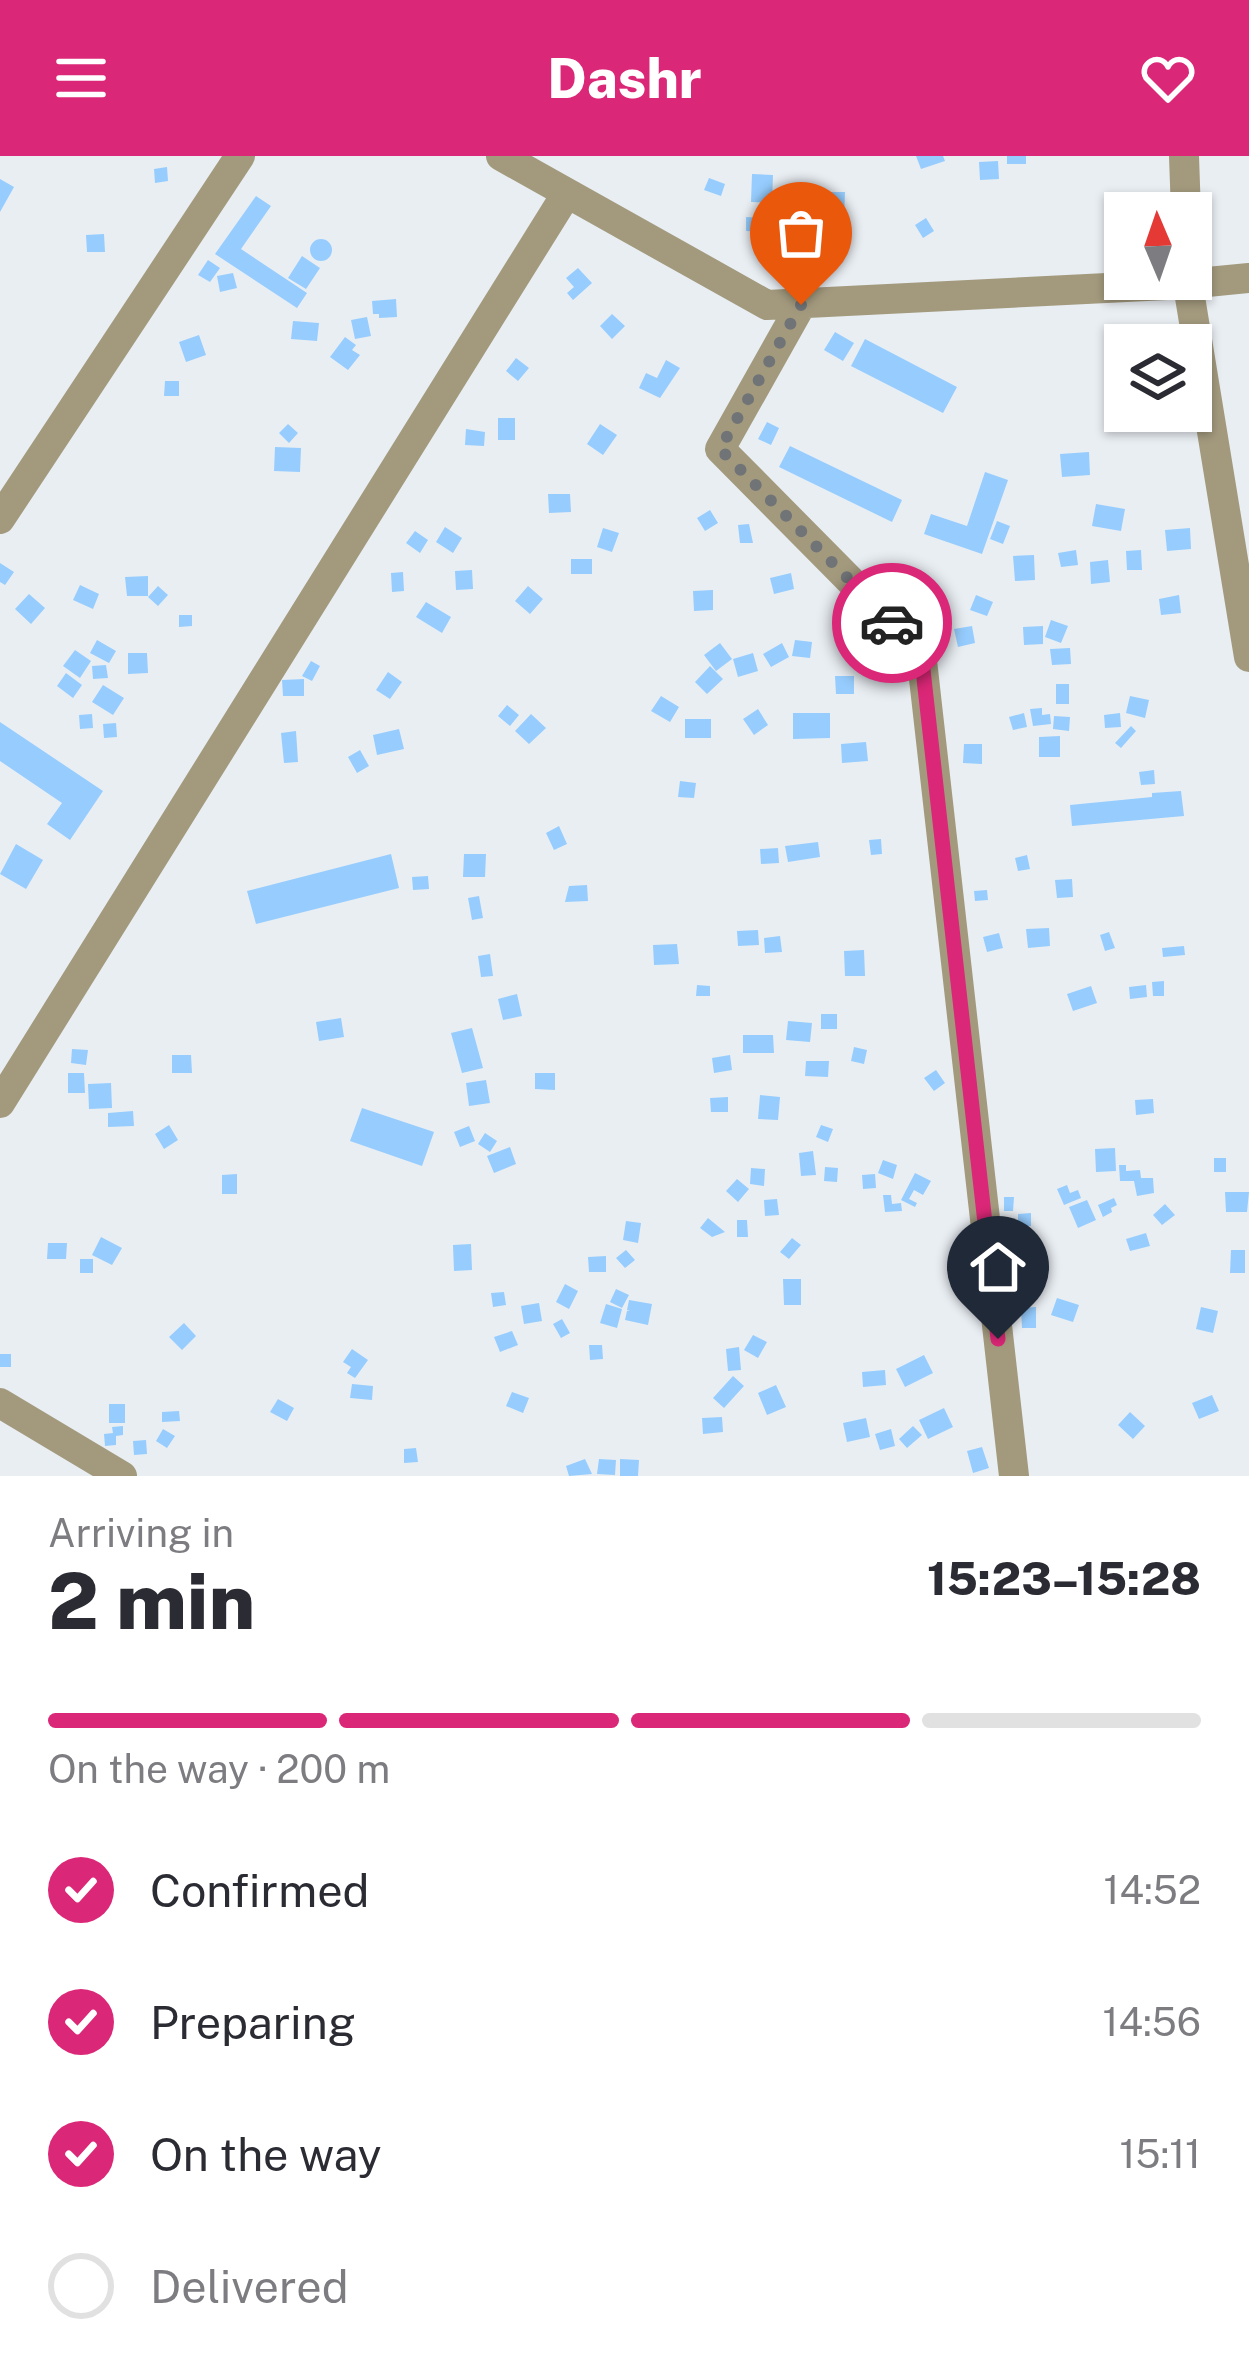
<!DOCTYPE html>
<meta charset="utf-8">
<style>
:root{--surface:#fff;--page:#f7f7f7;--text:#2b2b33;--muted:#7c7c81;--line:#e1e1e2;--accent:#db2777}
body{margin:0;font-family:"Public Sans",sans-serif;background:var(--page);color:var(--text);height:100vh;display:flex;flex-direction:column;font-size:45px;white-space:nowrap}
*{box-sizing:border-box;margin:0}
p{font-size:39px;color:var(--muted)}
.icon{flex:none;width:66px;height:66px;fill:none;stroke:currentColor;stroke-width:2;stroke-linecap:round;stroke-linejoin:round}
.map{position:relative;height:1320px;overflow:hidden}
.sheet{display:flex;flex-direction:column;background:var(--surface);flex:1}
.sheet>*{flex:none}
.needle{width:78px;rotate:358deg}
.controls{position:absolute;left:1104px;top:36px;display:grid;gap:24px}
.controls a{display:grid;place-items:center;width:108px;height:108px;border-radius:0px;background:var(--surface);box-shadow:0 3px 9px #0004;font-size:60px}
.pin{position:absolute;display:grid;place-items:center;width:102px;height:102px;color:#fff;margin:-123px -51px;border-radius:50% 50% 50% 0;rotate:-45deg;box-shadow:0 0 12px #0007}
.pin .icon{rotate:45deg}
.courier{position:absolute;display:grid;place-items:center;width:120px;height:120px;margin:-60px;border:9px solid #db2777;border-radius:50%;background:#fff;color:#222;box-shadow:0 3px 15px #0007}
.headline em{font-style:normal;font-weight:800}
.headline div{display:flex;flex-direction:column-reverse}
.headline{display:flex;align-items:center;justify-content:space-between;height:204px;padding:0 48px}
h1{font-size:78px;font-weight:800;line-height:90px}
.bar{display:grid;grid-template-columns:repeat(4,1fr);gap:18px 12px;align-content:center;height:144px;padding:0 48px}
.bar i{height:15px;border-radius:9px;background:var(--line)}
.bar .on{background:var(--accent)}
.bar p{grid-column:span 4}
ol{padding:0 48px;list-style:none}
li{display:flex;align-items:center;gap:36px;height:132px}
li p{margin-inline-start:auto}
li .icon{padding:12px;border-radius:50%;background:var(--accent);color:#fff;stroke-width:4}
li:last-child{color:var(--muted)}
li i{width:66px;height:66px;border:6px solid var(--line);border-radius:50%}
header{display:flex;justify-content:space-between;align-items:center;height:156px;padding:0 48px;background:var(--accent);color:#fff;font-size:54px;font-weight:800}
.map>svg:first-child{display:block}
</style>
<header><svg class="icon" aria-label="menu" viewBox="0 0 24 24"><path d="M4 6h16M4 12h16M4 18h16"/></svg>Dashr<svg class="icon" aria-label="heart" viewBox="0 0 24 24"><path d="M12 20l-8-8c-3-5 5-10 8-4 3-6 11-1 8 4z"/></svg></header>
<div class="map">
<svg width="1249" height="1320" viewBox="0 0 1249 1320">
<rect width="100%" height="100%" fill="#e9eef3"/>
<path fill="#96cdfe" d="M916,0H943L945,5L921,13Z
M1007,0H1026V8H1007Z
M998,5L999,23L980,24L979,6Z
M167,11L168,25L155,27L154,13Z
M752,18L773,19L772,47L751,46Z
M709,22L725,28L721,40L704,34Z
M0,23L14,31L0,56Z
M825,36H845L844,64H824Z
M256,40L271,50L241,93L307,137L297,152L215,98Z
M746,61L763,62V76L746,75Z
M926,62L934,75L923,82L915,69Z
M104,78L105,96H87L86,79Z
M310 94a11 11 0 1 1 22 0a11 11 0 1 1-22 0Z
M302,100L320,112L306,133L288,122Z
M208,104L220,112L210,126L198,119Z
M578,112L592,127L573,144L567,137L574,131L566,122Z
M233,117L237,132L220,136L217,120Z
M396,143L397,161L379,162V158H373L372,145Z
M612,158L625,170L612,183L600,170Z
M367,161L371,180L355,183L351,164Z
M293,165L319,167L317,185L291,183Z
M835,176L854,187L843,205L824,194Z
M199,179L206,199L186,206L179,186Z
M345,181L356,189L352,194L360,199L348,214L330,201Z
M865,183L957,231L943,257L851,210Z
M516,202L529,212L518,225L506,215Z
M666,204L680,212L660,242L639,232L646,217L657,222Z
M165,225H179V240H164Z
M498,262H515V284H498Z
M767,266L779,272L771,289L758,283Z
M288,268L298,277L289,287L279,277Z
M600,268L617,279L603,299L587,288Z
M466,273L485,276L484,290L465,289Z
M790,290L902,344L892,366L779,311Z
M275,291L301,292L300,316L274,315Z
M1089,296L1090,319L1062,321L1060,298Z
M985,316L1008,324L982,398L924,378L931,358L967,370Z
M548,338H570L571,356L549,357Z
M1096,348L1125,353L1121,375L1092,370Z
M710,354L718,367L705,375L697,362Z
M997,365L1010,370L1003,388L990,383Z
M749,368L753,387H740L738,369Z
M445,371L462,382L453,397L436,386Z
M603,372L619,377L612,396L597,391Z
M1190,372L1191,393L1167,395L1165,374Z
M415,375L428,384L420,397L406,387Z
M1076,394L1078,409L1061,411L1058,397Z
M1141,394L1142,414H1127L1126,395Z
M1034,399L1035,424L1015,425L1013,400Z
M571,403H592V418H571Z
M1108,404L1110,426L1091,428L1090,406Z
M0,407L14,416L5,429L0,426Z
M472,414L473,433L456,434L455,415Z
M403,416L404,435L392,436L391,417Z
M791,417L794,433L774,438L770,422Z
M148,420V440H127L125,421Z
M80,429L99,438L93,453L73,444Z
M158,430L168,439L158,450L148,441Z
M528,430L543,443L530,458L515,445Z
M713,434V454L694,455L693,435Z
M29,438L45,452L31,468L15,453Z
M976,439L993,446L987,460L970,454Z
M1179,439L1181,457L1161,459L1159,443Z
M426,446L451,461L442,477L416,461Z
M179,459H192V470L179,471Z
M1051,464L1068,470L1061,487L1045,481Z
M972,470L975,487L958,491L954,473Z
M1043,470V488L1024,489L1023,471Z
M97,484L116,495L109,507L90,497Z
M795,484L812,486L810,502L792,500Z
M720,487L732,503L716,515L704,499Z
M782,487L789,501L771,511L763,498Z
M1070,492L1071,508L1052,509L1050,493Z
M75,494L91,505L80,522L63,510Z
M128,497H147L148,517L128,518Z
M753,497L758,515L738,521L733,503Z
M311,505L320,510L312,525L302,520Z
M106,509L108,522L93,523L92,510Z
M710,510L723,523L707,538L695,526Z
M388,516L402,526L390,543L376,534Z
M66,517L82,529L73,542L57,530Z
M835,520H854V538H836Z
M304,523V540H283L282,524Z
M1056,528H1069V548H1056Z
M103,529L124,542L113,559L92,546Z
M661,540L679,551L670,566L651,555Z
M1130,540L1149,544L1145,562L1126,557Z
M507,549L519,559L510,570L498,560Z
M1042,552V559L1050,558L1051,568L1033,570L1030,553Z
M758,553L768,569L754,579L743,563Z
M793,557H830V582L793,583Z
M1024,557L1027,571L1013,574L1009,561Z
M1120,557L1121,571L1105,572L1104,559Z
M92,558L93,572L80,573L79,559Z
M531,558L546,572L529,588L515,575Z
M1054,560L1070,561L1069,575L1053,573Z
M685,563H711V582H685Z
M0,566L103,635L70,684L47,668L62,647L0,605Z
M116,567L117,581L104,582L103,568Z
M1131,570L1136,575L1121,592L1115,587Z
M399,573L404,593L377,599L373,579Z
M296,575L298,606L284,607L281,577Z
M1060,580V601H1039V581Z
M866,586L868,605L842,607L841,588Z
M964,588H982V608L963,607Z
M360,594L369,610L357,617L348,601Z
M1154,614L1155,628L1141,629L1139,616Z
M680,625L696,627L694,642L678,641Z
M1181,635L1184,660L1072,670L1070,649L1152,641V637Z
M559,670L567,688L554,694L546,677Z
M881,683L882,698L871,699L869,684Z
M818,686L820,701L788,706L785,690Z
M16,688L43,704L26,733L0,718Z
M778,692L779,707L761,708L760,693Z
M391,698L399,732L256,768L247,735Z
M464,698H486L485,721H463Z
M1027,699L1030,713L1018,715L1015,702Z
M428,720L429,733L413,734L412,721Z
M1072,723L1073,741L1057,742L1055,724Z
M587,729L588,745L565,746L569,730Z
M987,734L988,744L975,745L974,735Z
M479,740L483,762L472,764L468,742Z
M1049,772L1050,790L1028,792L1026,773Z
M758,774L759,789L738,790L737,775Z
M1109,776L1115,792L1105,795L1100,779Z
M999,777L1003,792L987,796L983,781Z
M780,780L782,796L765,797L764,782Z
M677,788L679,808L654,809L653,789Z
M1184,790L1185,799L1163,801L1162,792Z
M864,794L865,820H845L844,795Z
M490,798L493,820L481,821L478,800Z
M1164,825V840H1153L1152,826Z
M697,829L710,830V840H696Z
M1146,829L1147,841L1130,843L1129,831Z
M1091,830L1097,847L1073,855L1067,838Z
M517,838L522,860L503,864L498,843Z
M821,858H837V873H821Z
M341,862L344,881L319,885L316,866Z
M788,865L812,867L810,886L786,884Z
M472,872L483,912L462,917L451,877Z
M743,879H773L774,897H743Z
M854,891L867,894L864,908L851,905Z
M72,893L88,894L86,909L71,907Z
M172,899H191L192,917H172Z
M730,899L732,914L714,917L712,902Z
M806,905H829L828,921L805,920Z
M936,914L945,927L934,935L924,922Z
M68,917H84L85,937H68Z
M535,917H555V934L535,933Z
M486,924L490,947L469,950L466,927Z
M111,927L112,952L89,953L88,928Z
M760,939L780,941L778,964L758,963Z
M728,941V956H711L710,942Z
M1153,943L1154,957L1136,959L1135,944Z
M362,952L434,976L422,1010L350,985Z
M133,955L134,970L108,971V957Z
M169,969L178,984L164,993L155,978Z
M821,969L833,973L828,986L816,981Z
M469,970L475,985L460,991L454,976Z
M485,977L497,985L490,996L478,988Z
M510,991L516,1008L494,1017L487,1000Z
M1115,992L1116,1015L1096,1016L1095,993Z
M813,995L816,1019L801,1020L799,997Z
M1214,1002H1226V1016H1214Z
M883,1004L897,1009L893,1023L878,1017Z
M1119,1009H1126V1015L1140,1014L1141,1022H1153L1154,1037L1137,1040L1134,1025H1120Z
M825,1011L838,1012L837,1026L824,1025Z
M751,1012L765,1013L764,1030L750,1028Z
M915,1017L931,1025L923,1039L914,1034L909,1043L917,1047L915,1051L901,1044Z
M237,1018V1038H222V1019Z
M875,1018L876,1032L863,1033L862,1019Z
M737,1023L749,1033L738,1046L726,1035Z
M1067,1029L1070,1037L1078,1034L1081,1042L1064,1049L1057,1033Z
M1225,1036H1249L1247,1056H1226Z
M883,1039H891L892,1048L901,1047L902,1055L885,1056Z
M1004,1041H1014L1013,1055H1004Z
M1114,1042L1117,1049L1111,1052L1112,1056L1103,1061L1098,1049Z
M777,1043L779,1059L765,1060L764,1044Z
M1087,1044L1096,1064L1078,1072L1069,1051Z
M1165,1048L1175,1059L1162,1069L1153,1059Z
M1031,1057V1070L1018,1071V1058Z
M708,1062L725,1076L712,1081L700,1072Z
M737,1064H747L748,1081H737Z
M626,1065L641,1067L638,1087L623,1084Z
M1146,1077L1150,1090L1130,1095L1126,1083Z
M101,1081L122,1092L112,1109L92,1099Z
M792,1082L801,1089L789,1103L780,1096Z
M48,1087H67L66,1103H47Z
M471,1088L472,1114L454,1115L453,1089Z
M626,1094L635,1104L625,1112L616,1102Z
M1231,1094H1245V1117H1230Z
M606,1100V1116H589L588,1101Z
M80,1103H93V1117H80Z
M783,1123H801V1149H784Z
M565,1128L578,1135L569,1153L556,1146Z
M616,1133L629,1139L622,1152L610,1146Z
M504,1136L506,1149L493,1151L491,1137Z
M1057,1142L1079,1149L1073,1166L1051,1159Z
M629,1144L652,1148L648,1169L625,1164L627,1155H630L627,1154Z
M539,1147L542,1165L524,1168L521,1150Z
M606,1148L622,1153L617,1172L600,1167Z
M1036,1151V1172H1022L1021,1152Z
M1201,1151L1218,1155L1213,1177L1196,1173Z
M562,1163L570,1177L561,1182L553,1168Z
M184,1167L196,1180L182,1194L169,1181Z
M512,1175L518,1189L500,1196L494,1181Z
M753,1179L767,1186L758,1202L744,1194Z
M589,1189H602L603,1203L590,1204Z
M739,1191L741,1214L728,1215L726,1193Z
M352,1193L368,1204L355,1222L347,1217L351,1211L343,1206Z
M0,1198H11V1211H0Z
M924,1199L933,1217L905,1231L896,1213Z
M885,1214L886,1229L863,1231L862,1216Z
M733,1220L744,1230L724,1252L713,1242Z
M352,1228L373,1230L372,1244L350,1242Z
M776,1229L786,1251L767,1259L758,1237Z
M512,1236L529,1242L523,1257L506,1250Z
M1212,1239L1219,1255L1199,1263L1192,1247Z
M278,1243L294,1252L287,1265L270,1256Z
M109,1248H125V1267H109Z
M944,1252L953,1271L928,1283L919,1264Z
M179,1255L180,1265L162,1266V1256Z
M1130,1256L1145,1270L1133,1283L1118,1269Z
M722,1261L723,1276L703,1278L702,1262Z
M866,1262L870,1281L847,1286L843,1267Z
M123,1270V1279L116,1280V1289L105,1290L104,1278L113,1277L112,1271Z
M913,1270L922,1279L907,1292L899,1283Z
M163,1273L175,1280L167,1292L156,1285Z
M891,1273L895,1290L880,1294L875,1278Z
M146,1284L147,1298L134,1299L133,1285Z
M982,1291L989,1312L973,1317L967,1295Z
M416,1292L418,1306L404,1307V1293Z
M585,1303L592,1318L569,1320L566,1310Z
M599,1303L616,1304L615,1319L597,1318Z
M620,1303L639,1304L638,1320H620Z"/>
<g fill="none" stroke-linecap="round" stroke-linejoin="round">
<path stroke="#a39a7e" stroke-width="30" d="M501,0L767,149L1187,128L1249,122
M1184,0L1186,57
M1187,123L1249,501
M801,149L720,293L921,496L1014,1320
M0,363L240,0
M0,947L567,37
M0,1247L122,1320"/>
</g>
<g fill="none" stroke-linecap="round" stroke-linejoin="round">
<path stroke="#717477" stroke-width="12" stroke-dasharray="0 21.6" d="M801,149L720,293L892,467"/>
<path stroke="#db2777" stroke-width="15" d="M892,467L921,496L998,1183"/>
</g>
</svg>
<div class="controls">
<a><svg class="needle" viewBox="-14 -14 28 28"><path d="M0-13l5 13h-10z" fill="#e53935"/><path d="M0 13l5-13h-10z" fill="#7c7c81"/></svg></a>
<a><svg class="icon" aria-label="layers" viewBox="0 0 24 24"><path d="M12 4l9 5-9 5-9-5zM3 14l9 5 9-5"/></svg></a>
</div>
<div class="pin" style="left:801px;top:149px;background:#ea580c"><svg class="icon" aria-label="bag" viewBox="0 0 24 24"><path d="M5 8h14l-1 12H6zM9 8a3 3 0 0 1 6 0"/></svg></div>
<div class="pin" style="left:998px;top:1183px;background:#1f2937"><svg class="icon" aria-label="home" viewBox="0 0 24 24"><path d="M3 11l9-7 9 7M6 9v11h12V9"/></svg></div>
<div class="courier" style="left:892px;top:467px"><svg class="icon" aria-label="car" viewBox="0 0 24 24"><path d="M5 17H2v-5l4-1 3-4h7l3 4 3 1v5h-3M9 17h6M6 11h13"/><circle cx="7" cy="17" r="2"/><circle cx="17" cy="17" r="2"/></svg></div>
</div>
<section class="sheet">
<div class="headline"><div><h1>2 min</h1><p>Arriving in</p></div><em>15:23–15:28</em></div>
<div class="bar"><i class="on"></i><i class="on"></i><i class="on"></i><i></i><p>On the way · 200 m</p></div>
<ol>
<li><svg class="icon" aria-label="check" viewBox="0 0 24 24"><path d="M5 12l5 5 9-10"/></svg>Confirmed<p>14:52</p></li>
<li><svg class="icon" aria-label="check" viewBox="0 0 24 24"><path d="M5 12l5 5 9-10"/></svg>Preparing<p>14:56</p></li>
<li><svg class="icon" aria-label="check" viewBox="0 0 24 24"><path d="M5 12l5 5 9-10"/></svg>On the way<p>15:11</p></li>
<li><i></i>Delivered</li>
</ol>
</section>
